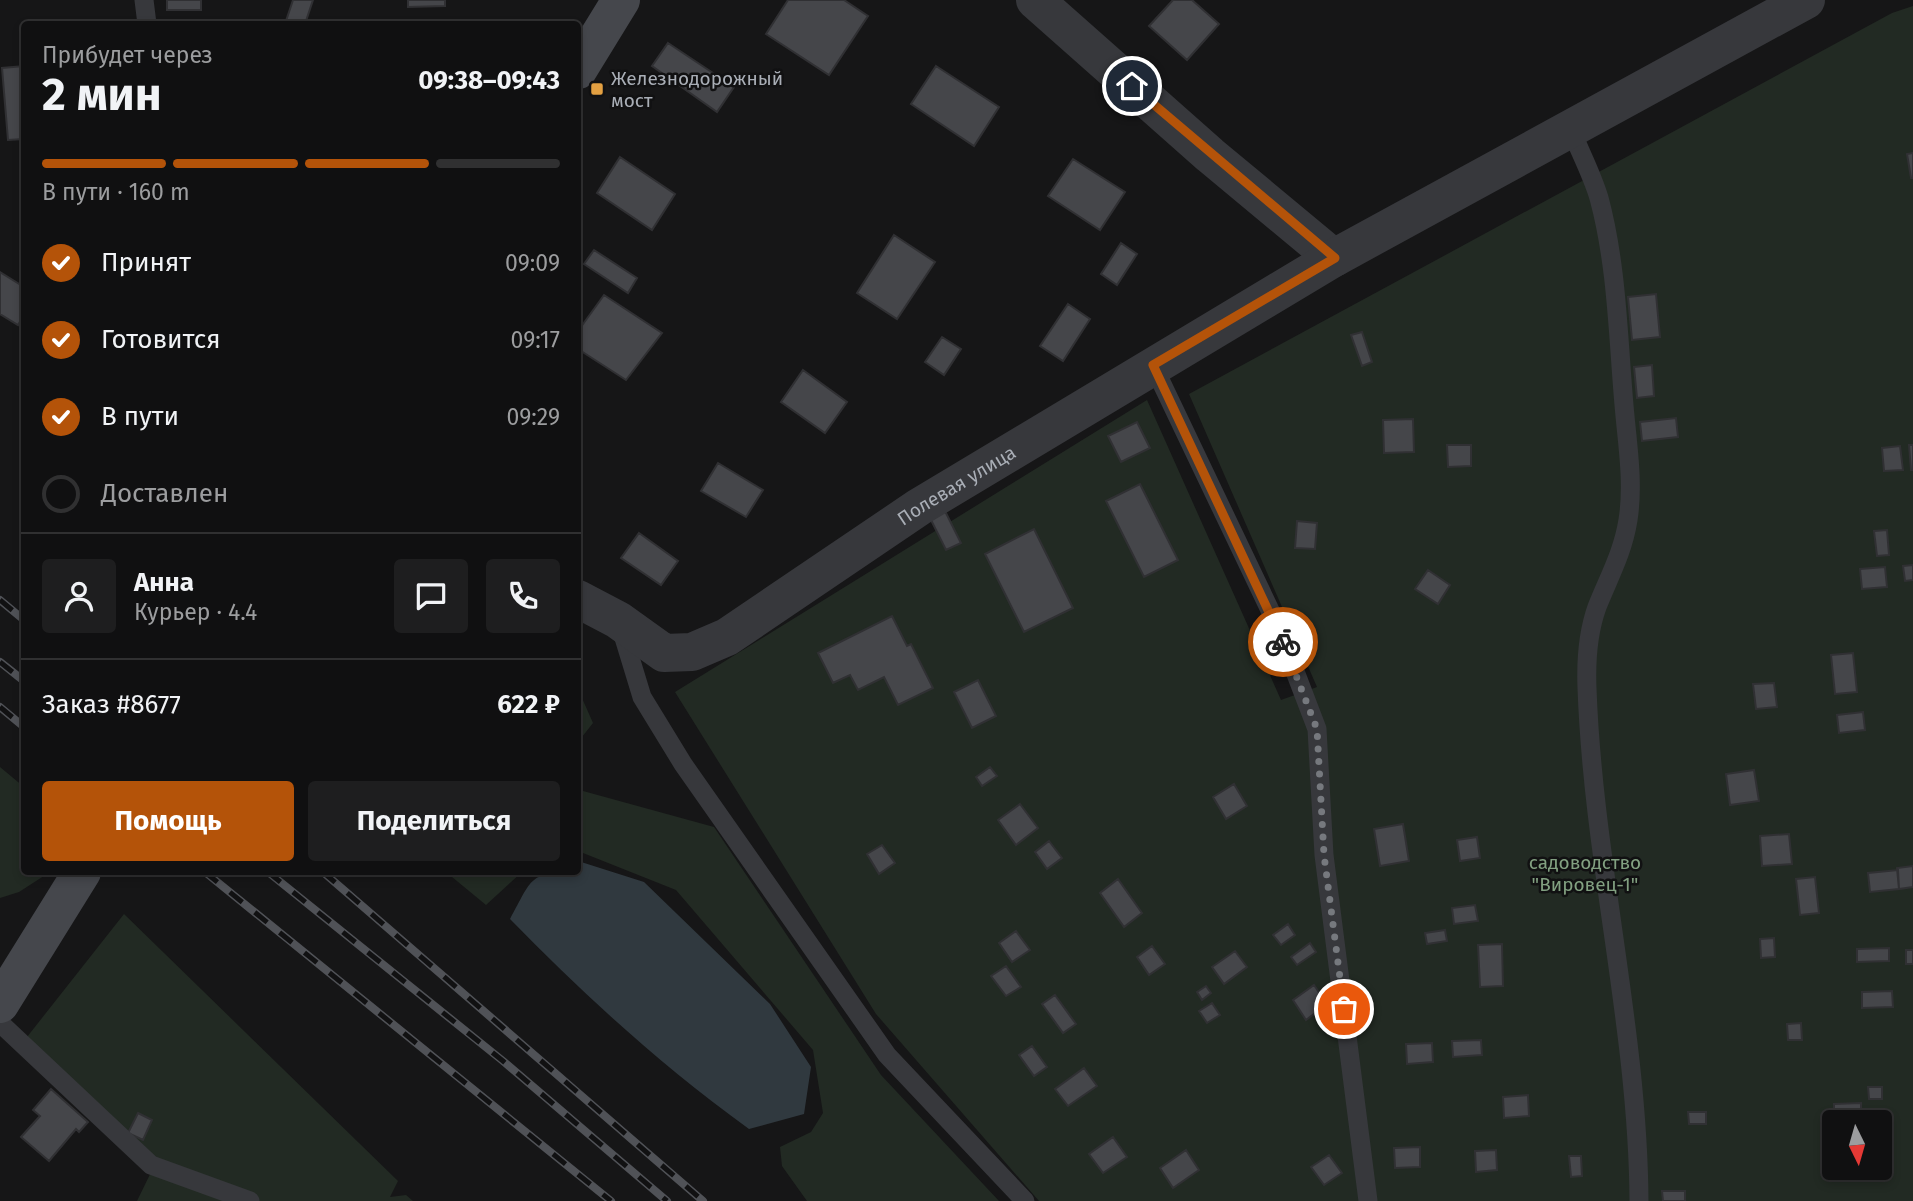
<!DOCTYPE html>
<html lang="ru">
<meta charset="utf-8">
<style>
:root{--surface:#101011;--page:#1e1e1f;--text:#f1f3f6;--muted:#9c9d9f;--line:#303031;--accent:#b45309}
body{margin:0;font-family:"Fira Sans",sans-serif;background:var(--page);color:var(--text);height:100vh;display:flex;flex-direction:column;font-size:26px;white-space:nowrap}
*{box-sizing:border-box;margin:0}
p{font-size:23px;color:var(--muted)}
.icon{flex:none;width:38px;height:38px;fill:none;stroke:currentColor;stroke-width:2;stroke-linecap:round;stroke-linejoin:round}
.map{position:relative;flex:1;overflow:hidden}
.panel{position:absolute;left:21px;top:21px;width:560px;height:854px;display:flex;flex-direction:column;background:var(--surface);border-radius:7px;box-shadow:0 4px 10px #0003,0 0 0 2px var(--line)}
.panel>*{flex:none}
.needle{width:46px;rotate:175deg}
.fabs{position:absolute;left:1822px;top:1110px;display:grid;gap:14px}
.fabs a{display:grid;place-items:center;width:70px;height:70px;border-radius:7px;background:var(--surface);box-shadow:0 4px 10px #0003,0 0 0 2px var(--line);font-size:35px}
.pin{position:absolute;display:grid;place-items:center;width:60px;height:60px;color:#fff;margin:-30px;border:4px solid #fff;border-radius:50%;box-shadow:0 2px 7px #0007}
.courier{position:absolute;display:grid;place-items:center;width:70px;height:70px;margin:-35px;border:5px solid #b45309;border-radius:50%;background:#fff;color:#222;box-shadow:0 2px 9px #0007}
.overview em{font-style:normal;font-weight:700}
.overview div{display:flex;flex-direction:column-reverse}
.overview{display:flex;align-items:center;justify-content:space-between;height:119px;padding:0 21px}
h1{font-size:46px;font-weight:700;line-height:52px}
.bar{display:grid;grid-template-columns:repeat(4,1fr);gap:10px 7px;align-content:center;height:84px;padding:0 21px}
.bar i{height:9px;border-radius:5px;background:var(--line)}
.bar .selected{background:var(--accent)}
.bar p{grid-column:span 4}
.line{display:flex;align-items:center;gap:18px;padding:0 21px;border-top:2px solid var(--line)}
.line div{flex:1}
.round{display:grid;place-items:center;flex:none;width:74px;height:74px;border-radius:7px;background:var(--page)}
ol{padding:0 21px;list-style:none}
li{display:flex;align-items:center;gap:21px;height:77px}
li p{margin-inline-start:auto}
li .icon{padding:7px;border-radius:50%;background:var(--accent);color:#fff;stroke-width:4}
li:last-child{color:var(--muted)}
li i{width:38px;height:38px;border:4px solid var(--line);border-radius:50%}
.primary-button{display:flex;gap:14px;margin-top:auto;padding:14px 21px}
.primary-button a{flex:1;height:80px;border-radius:7px;background:var(--accent);color:#fff;font-size:28px;font-weight:700;line-height:80px;text-align:center}
.primary-button a+a{background:var(--page);color:var(--text)}
.map>svg:first-child{display:block}
</style>
<div class="map">
<svg width="1913" height="1201" viewBox="0 0 1913 1201">
<rect width="100%" height="100%" fill="#161617"/>
<path fill="#222a23" fill-rule="evenodd" d="M1913,6V1201H1039L876,1014L675,692L1147,400L1281,700L1317,687L1189,394L1892,13ZM1834,1122H1880V1167H1834Z
M578,689L593,723L578,742Z
M0,767L24,787V872H50L19,892L0,898Z
M578,782L583,791L714,827L881,1075L999,1201H807L782,1166L780,1147L811,1132L823,1113L813,1050L676,890L578,851Z
M446,872H522L486,905Z
M124,914L398,1181L390,1197L406,1195L413,1201H137L156,1162L27,1037Z"/>
<path fill="#30393f" d="M578,861L644,882L770,1004L811,1067L804,1114L749,1129C662,1066 585,996 510,919C533,878 528,872 578,872Z"/>
<path fill="#45464a" stroke="#303033" stroke-width="2" d="M167,0H201V10H167Z
M293,0H313L305,24H285Z
M408,0H445V6L408,7Z
M788,0H844L868,16L829,75L766,34Z
M1173,0H1192L1219,24L1187,60L1149,26Z
M668,43L734,87L717,112L652,66Z
M24,66V139L8,140L2,68Z
M936,66L999,107L974,146L911,104Z
M1913,153V178H1911L1907,154Z
M620,157L675,194L652,230L597,193Z
M1073,159L1125,192L1100,230L1048,196Z
M894,235L935,262L897,319L857,293Z
M1121,243L1137,254L1117,285L1101,274Z
M594,250L637,278L628,293L584,264Z
M0,272L24,287V315L18,325L0,314Z
M1656,294L1660,337L1632,340L1628,297Z
M604,295L662,333L626,380L578,349V331Z
M1068,304L1090,319L1063,361L1040,346Z
M1362,332L1372,362L1362,366L1351,335Z
M942,337L961,349L944,375L925,362Z
M1652,365L1654,396L1637,398L1634,367Z
M803,370L847,402L825,433L781,402Z
M1676,418L1678,437L1642,441L1640,422Z
M1413,419L1414,452L1384,453L1383,420Z
M1137,422L1150,448L1121,462L1108,436Z
M1447,445H1471V466L1448,467Z
M1909,445H1913V470H1911Z
M1900,446L1903,470L1884,471L1882,448Z
M718,463L763,490L746,517L701,491Z
M1140,484L1178,560L1144,577L1106,501Z
M945,511L961,543L946,550L930,518Z
M1297,521L1317,523L1315,549L1295,548Z
M1034,529L1073,608L1024,632L985,554Z
M1887,530L1889,555L1877,556L1874,531Z
M639,533L678,561L661,585L621,558Z
M1913,565V580L1905,581L1903,566Z
M1885,567L1887,587L1862,589L1860,569Z
M1428,570L1450,585L1438,604L1415,589Z
M892,616L907,646L911,644L933,688L898,705L884,677L858,690L850,675L833,683L818,653Z
M1853,653L1857,692L1835,694L1831,655Z
M978,680L996,716L972,728L954,692Z
M1774,683L1777,707L1756,709L1753,684Z
M1863,712L1865,730L1839,733L1837,715Z
M990,767L997,776L982,786L976,777Z
M1754,770L1759,801L1730,805L1726,774Z
M1234,784L1247,806L1226,819L1213,797Z
M1020,804L1038,828L1016,845L998,820Z
M1403,824L1409,861L1380,866L1374,829Z
M1789,834L1792,864L1762,866L1760,836Z
M1477,837L1480,858L1460,861L1457,840Z
M1049,841L1062,858L1047,869L1035,852Z
M882,845L895,863L879,874L867,854Z
M1913,866V887L1899,889L1897,868Z
M1898,870L1899,889L1870,892L1868,873Z
M1815,877L1819,913L1800,915L1796,879Z
M1118,879L1142,913L1124,927L1100,893Z
M1475,905L1478,921L1454,924L1452,908Z
M1288,924L1295,935L1281,945L1273,935Z
M1445,930L1447,941L1427,944L1425,933Z
M1016,931L1030,950L1012,962L999,943Z
M1774,938L1775,957L1761,958L1760,939Z
M1310,943L1316,952L1297,965L1291,957Z
M1502,944L1503,986L1480,987L1478,945Z
M1152,946L1165,964L1149,975L1137,957Z
M1889,948V961L1857,962V949Z
M1906,950H1913V964H1906Z
M1235,951L1247,967L1224,984L1212,967Z
M1006,966L1021,987L1006,996L991,976Z
M1314,985L1327,1004L1306,1020L1293,1000Z
M1206,986L1211,993L1202,1000L1197,992Z
M1892,991L1893,1007L1862,1008V992Z
M1055,995L1076,1024L1063,1033L1042,1004Z
M1212,1003L1220,1015L1207,1023L1199,1011Z
M1801,1023L1802,1040H1788L1787,1024Z
M1481,1040L1482,1055L1453,1057L1452,1041Z
M1432,1043L1433,1062L1407,1064L1406,1044Z
M1032,1046L1047,1067L1034,1076L1019,1055Z
M1084,1068L1097,1086L1068,1106L1055,1089Z
M1868,1087H1882V1099H1869Z
M51,1089L88,1122L79,1132L76,1129L49,1161L21,1137L40,1116L33,1110Z
M1528,1095L1529,1116L1504,1118L1503,1097Z
M1861,1103V1119H1834V1104Z
M1688,1112H1706V1124H1689Z
M138,1113L152,1120L143,1140L128,1133Z
M1113,1137L1127,1157L1103,1173L1089,1154Z
M1420,1147V1167L1395,1168L1394,1148Z
M1186,1150L1199,1170L1173,1188L1160,1168Z
M1496,1150L1497,1170L1476,1172L1475,1151Z
M1329,1155L1342,1173L1324,1185L1311,1167Z
M1569,1156H1581L1582,1176L1571,1177Z
M1662,1191H1685V1201H1663Z"/>
<g fill="none" stroke-linecap="round" stroke-linejoin="round">
<path stroke="#37383c" stroke-width="19" d="M144,0L147,24
M1570,127C1579,150 1592,174 1599,198C1617,265 1618,336 1624,405C1627,442 1634,482 1628,520C1623,552 1609,577 1597,607C1588,632 1586,662 1587,688C1593,860 1638,1029 1639,1201
M1153,365L1278,627L1317,729L1324,855L1368,1201
M621,628L642,697L683,764L887,1055L1025,1201
M0,1023L151,1165L250,1201"/>
<g stroke="#37383c" stroke-width="38">
<path d="M1035,0L1210,155L1334,258"/>
<path id="s1" d="M578,599L618,620L664,653L692,652L727,637L919,507L1334,258L1806,0"/>
</g>
<path stroke="#45474c" stroke-width="38" d="M578,70L621,0
M0,1004L82,872"/>
<defs>
<path id="rail" d="M0,600L24,620
M0,662L24,681
M0,707L24,727
M205,872L611,1201
M268,872L503,1061L667,1201
M323,872L703,1201"/>
</defs>
<use href="#rail" stroke="#505257" stroke-width="8"/>
<use href="#rail" stroke="#111112" stroke-width="5" stroke-dasharray="16" stroke-linecap="butt"/>
</g>
<g fill="none" stroke-linecap="round" stroke-linejoin="round">
<path stroke="#76797e" stroke-width="7" stroke-dasharray="0 12.6" d="M1283,642L1317,729L1324,855L1344,1009"/>
<path stroke="#b45309" stroke-width="9" d="M1132,86L1335,258L1153,365L1283,642"/>
</g>
<rect fill="#e3a042" stroke="#111112" stroke-width="2.5" x="590" y="82" width="14" height="14" rx="3.5"/>
<g text-anchor="middle" dominant-baseline="central" stroke-width="5" stroke-linejoin="round" paint-order="stroke">
<g font-size="19" fill="#a9aeb6" stroke="#111112" text-anchor="start">
<text x="611" y="78">Железнодорожный<tspan x="611" dy="22">мост</tspan></text>
</g>
<g font-size="19" fill="#a9aeb6" stroke="#111112">
<text stroke="none"><textPath href="#s1" startOffset="443">Полевая улица</textPath></text>
</g>
<g font-size="19" fill="#82a081" stroke="#111112">
<text x="1585" y="862">садоводство<tspan x="1585" dy="22">"Вировец-1"</tspan></text>
</g>
</g>
</svg>
<div class="fabs">
<a><svg class="needle" viewBox="-14 -14 28 28"><path d="M0-13l5 13h-10z" fill="#e53935"/><path d="M0 13l5-13h-10z" fill="#9c9d9f"/></svg></a>
</div>
<div class="pin" style="left:1344px;top:1009px;background:#ea580c"><svg class="icon" aria-label="bag" viewBox="0 0 24 24"><path d="M5 8h14l-1 12H6zM9 8a3 3 0 0 1 6 0"/></svg></div>
<div class="pin" style="left:1132px;top:86px;background:#1f2937"><svg class="icon" aria-label="home" viewBox="0 0 24 24"><path d="M3 11l9-7 9 7M6 9v11h12V9"/></svg></div>
<div class="courier" style="left:1283px;top:642px"><svg class="icon" aria-label="bike" viewBox="0 0 24 24"><circle cx="6" cy="16" r="4"/><circle cx="18" cy="16" r="4"/><path d="M6 16l4-8h5l3 8M10 8l3 8H6M13 5h3"/></svg></div>
<section class="panel">
<div class="overview"><div><h1>2 мин</h1><p>Прибудет через</p></div><em>09:38–09:43</em></div>
<div class="bar"><i class="selected"></i><i class="selected"></i><i class="selected"></i><i></i><p>В пути · 160 m</p></div>
<ol>
<li><svg class="icon" aria-label="check" viewBox="0 0 24 24"><path d="M5 12l5 5 9-10"/></svg>Принят<p>09:09</p></li>
<li><svg class="icon" aria-label="check" viewBox="0 0 24 24"><path d="M5 12l5 5 9-10"/></svg>Готовится<p>09:17</p></li>
<li><svg class="icon" aria-label="check" viewBox="0 0 24 24"><path d="M5 12l5 5 9-10"/></svg>В пути<p>09:29</p></li>
<li><i></i>Доставлен</li>
</ol>
<div class="line" style="height:126px"><a class="round"><svg class="icon" aria-label="person" viewBox="0 0 24 24"><circle cx="12" cy="8" r="4"/><path d="M4 21q1-7 8-7t8 7"/></svg></a><div><b>Анна</b><p>Курьер · 4.4</p></div><a class="round"><svg class="icon" aria-label="chat" viewBox="0 0 24 24"><path d="M4 5h16v11H9l-5 4z"/></svg></a><a class="round"><svg class="icon" aria-label="phone" viewBox="0 0 24 24"><path d="M5 4h4l2 5-3 2q2 4 5 5l2-3 5 2v4C11 20 4 13 5 4z"/></svg></a></div>
<div class="line" style="height:91px"><div>Заказ #8677</div><b>622 ₽</b></div>
<div class="primary-button"><a>Помощь</a><a>Поделиться</a></div>
</section>
</div>
